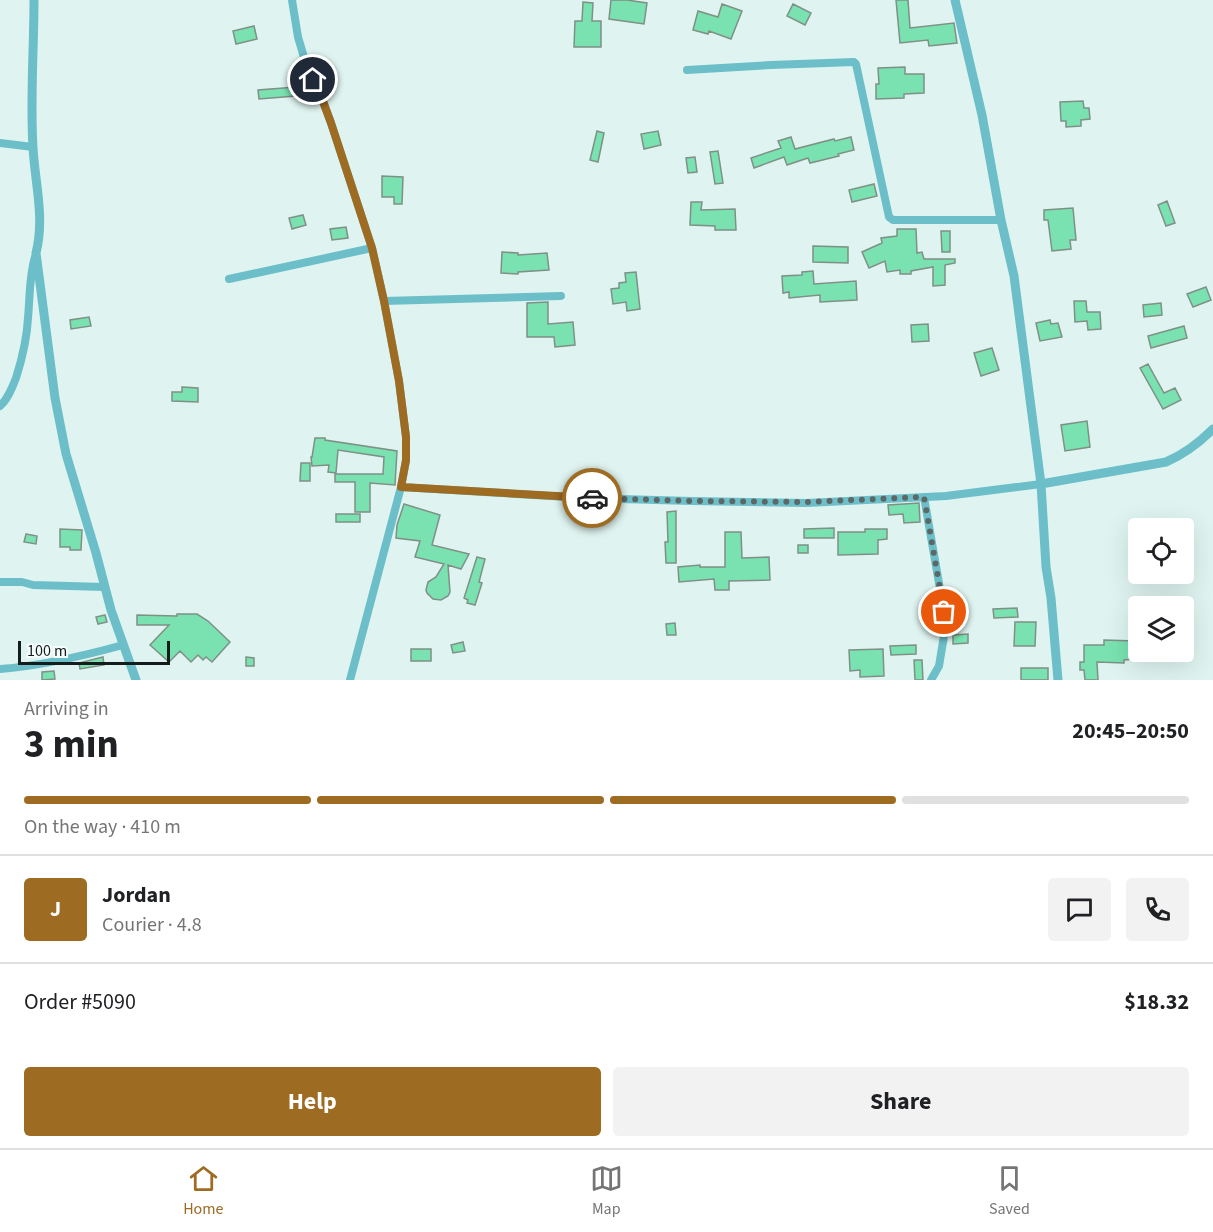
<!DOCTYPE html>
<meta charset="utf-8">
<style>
:root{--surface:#fff;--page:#f2f2f2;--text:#202124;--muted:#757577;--line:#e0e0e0;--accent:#9e6b22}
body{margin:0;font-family:"Source Sans 3",sans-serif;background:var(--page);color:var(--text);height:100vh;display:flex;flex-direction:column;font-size:22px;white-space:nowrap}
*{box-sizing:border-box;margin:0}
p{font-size:20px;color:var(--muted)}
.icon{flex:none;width:33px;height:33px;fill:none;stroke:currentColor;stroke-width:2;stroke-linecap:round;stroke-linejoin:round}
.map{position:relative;height:680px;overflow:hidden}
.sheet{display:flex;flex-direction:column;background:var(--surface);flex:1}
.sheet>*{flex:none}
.tools{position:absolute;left:1128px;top:518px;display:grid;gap:12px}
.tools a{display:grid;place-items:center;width:66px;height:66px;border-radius:6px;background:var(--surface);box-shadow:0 6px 24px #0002;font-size:30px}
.scale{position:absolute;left:18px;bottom:15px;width:152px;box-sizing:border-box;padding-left:6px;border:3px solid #151d1c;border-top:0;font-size:16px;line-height:21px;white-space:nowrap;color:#151d1c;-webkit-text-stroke:4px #f6fefd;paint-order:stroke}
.pin{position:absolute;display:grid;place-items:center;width:51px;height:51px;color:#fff;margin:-26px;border:3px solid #fff;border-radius:50%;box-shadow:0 2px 6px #0007}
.courier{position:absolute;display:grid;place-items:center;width:60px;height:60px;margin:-30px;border:4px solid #9e6b22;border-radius:50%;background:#fff;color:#222;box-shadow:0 2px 8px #0007}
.headline em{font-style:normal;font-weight:700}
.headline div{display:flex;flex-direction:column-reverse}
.headline{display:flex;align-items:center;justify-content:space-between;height:102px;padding:0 24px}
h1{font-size:39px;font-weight:700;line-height:45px}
.bar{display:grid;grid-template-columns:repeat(4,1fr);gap:9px 6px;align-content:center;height:72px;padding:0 24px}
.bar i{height:8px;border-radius:4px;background:var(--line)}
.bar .on{background:var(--accent)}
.bar p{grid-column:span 4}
.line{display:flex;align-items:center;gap:15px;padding:0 24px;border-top:2px solid var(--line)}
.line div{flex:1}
.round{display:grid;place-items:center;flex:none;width:63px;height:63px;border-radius:6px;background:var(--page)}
.button{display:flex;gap:12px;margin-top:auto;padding:12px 24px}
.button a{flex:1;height:69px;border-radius:6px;background:var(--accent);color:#fff;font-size:24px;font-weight:700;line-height:69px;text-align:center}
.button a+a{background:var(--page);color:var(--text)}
.menu{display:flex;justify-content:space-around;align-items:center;height:84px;border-top:2px solid var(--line);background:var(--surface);font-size:16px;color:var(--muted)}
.menu a{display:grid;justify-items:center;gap:3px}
.menu .on{color:var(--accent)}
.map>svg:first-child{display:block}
</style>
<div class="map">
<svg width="1213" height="680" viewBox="0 0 1213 680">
<rect width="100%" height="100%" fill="#dff4f0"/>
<path fill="#79e2b0" stroke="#7f9087" stroke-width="1.5" d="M611,0H627L647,3L644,24L609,19Z
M896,0H908L910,28L954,23L957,43L929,46L928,40L900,43Z
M583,2L593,3L592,21H601V47H574L575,21H582Z
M722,4L742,11L731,39L709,31L708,34L693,30L698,11L718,17Z
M793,4L811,13L805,25L787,16Z
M254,26L257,39L236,44L233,31Z
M905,67V74H924V93L904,94V98L876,99V84H879L878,68Z
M296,87V96L259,99L258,90Z
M1083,101L1084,108H1089L1090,119L1081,120V126L1066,127V121H1061L1060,102Z
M597,131L604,133L598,162L590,160Z
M658,131L661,145L644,149L641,134Z
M791,137L795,149L834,139L835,141L851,137L854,150L838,154L839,156L810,163L808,158L787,165L784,157L754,168L751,158L781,148L778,141Z
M718,151L723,183L715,184L710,152Z
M695,157L697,172L688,173L686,158Z
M382,176L403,177L402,204H394V197H382Z
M874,184L877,196L852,202L849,190Z
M1167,201L1175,223L1166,226L1158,205Z
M691,202H702L701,210L735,209L736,230H715V226L690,225Z
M1073,208L1076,240H1070L1071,249L1052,251L1048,220H1044V210Z
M303,215L306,225L292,229L289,218Z
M346,227L348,238L332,240L330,229Z
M897,229H916L917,253L922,252L924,259H955V263L945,265V285L933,286V267L911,271V274H900V270L887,272L885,261L869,268L862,252L882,243L881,238L897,236Z
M941,231H950V252H942Z
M813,246L848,247V263L813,262Z
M502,252L518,253V255L547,253L549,270L518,272V274L501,273Z
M813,271L814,284L856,281L857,300L820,302V295L789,298V292L783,293L782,276L802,275V272Z
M636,272L640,309L627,311L626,302L613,304L611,289L619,288V283L626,282L625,273Z
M1206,287L1211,300L1193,307L1187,294Z
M1074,301H1086L1087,312H1100L1101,329L1088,330L1087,321L1075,322Z
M548,302V324L573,322L575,345L555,347L554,337H527V303Z
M1161,303L1162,315L1144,317L1143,305Z
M89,317L91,326L71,329L70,320Z
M1050,320L1051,324L1058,323L1062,337L1040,341L1036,323Z
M928,324L929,341L912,342L911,325Z
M1184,326L1187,338L1151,348L1148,336Z
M992,348L999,370L981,376L974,353Z
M1148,364L1164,393L1175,388L1181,400L1163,409L1140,368Z
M182,387L198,388V402L172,401V392H182Z
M1087,421L1090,447L1065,451L1061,425Z
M315,438H325V440L397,451L395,485L370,483V512H355V482H335V474H383L384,457L338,450L336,473L328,472L329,465L312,466L311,457H312Z
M301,463H310V481H300Z
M919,503L920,522L904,523L903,514L889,515L888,505Z
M404,504L440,515L432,545L469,554L461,569L448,565L450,592L448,596L441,600L433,599L427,593L426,590L428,582L436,577L444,564L415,557L420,541L396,538L397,525Z
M676,511V563H666L665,542H668L667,512Z
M336,514H360V522H336Z
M834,528V538H804V529Z
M60,529L82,530L81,550H70V547H60Z
M865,529H887V539L878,540V554L838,555V532H865Z
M725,532H741L742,558L769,557L770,580L729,581V590H715L714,579L679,582L678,567L700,565V567H725Z
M26,534L37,536L36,544L24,542Z
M798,545H808V553H798Z
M477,557L485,559L479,582L482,583L475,605L467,603L468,600L464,598Z
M1017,608L1018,617L994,618L993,609Z
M177,614H197L208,621L230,642L212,662L206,657L203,660L198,655L191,662L180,651L169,662L150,645L169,625H137V615L177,616Z
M105,615L107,622L98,624L96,617Z
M1015,622H1036L1035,646H1014Z
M675,623L676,635H667L666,624Z
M968,634V643L953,644V635Z
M1104,640L1135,641L1136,659L1124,660V663L1097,662L1098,680H1085L1084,670H1080V662H1084V645H1104Z
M463,642L465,651L453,653L451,645Z
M916,645V654L891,655L890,646Z
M411,649H431V661H411Z
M883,649L884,676L860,677V670L850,671L849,650Z
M103,657L104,665L80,669L79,663Z
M246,657L254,658V666H246Z
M914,660H922L923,680H915Z
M1021,668H1048V680H1021Z
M54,671L55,679L42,680V672Z"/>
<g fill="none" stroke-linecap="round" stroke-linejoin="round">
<path stroke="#6cbec9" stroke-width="8" d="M292,0L298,37L306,64L321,96L331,123L372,248L384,301L399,381L406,437V461L401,487L350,680
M687,70L771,65L854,62L856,64L889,217L893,220H1001
M0,143L33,147
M229,279L372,248
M384,301L561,296
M0,406C8,399 12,388 16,378C22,359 27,338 28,318C30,297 29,277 35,257
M401,487L584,498L692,501L807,503L946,496L1041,484
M924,497L944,612V636L939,666L931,680
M0,582H22L33,585L105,587
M0,669C41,666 83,656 123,645"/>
<path stroke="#6cbec9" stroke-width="9" d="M34,0C34,49 30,98 33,148C35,183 45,218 36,253L55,398L66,454L96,553L111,610L136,680
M955,0L982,115L1001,220L1014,276L1041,484L1046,567L1051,598L1058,680
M1041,484L1166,462C1185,454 1199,443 1213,429"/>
</g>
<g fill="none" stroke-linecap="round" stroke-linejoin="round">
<path stroke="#5c6866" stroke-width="6" stroke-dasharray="0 10.8" d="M592,498L692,501L807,502L924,497L944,612"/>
<path stroke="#9e6b22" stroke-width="8" d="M313,80L321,96L331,123L372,248L384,301L399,381L406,437V460L401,487L592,498"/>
</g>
</svg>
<div class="tools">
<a><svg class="icon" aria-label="locate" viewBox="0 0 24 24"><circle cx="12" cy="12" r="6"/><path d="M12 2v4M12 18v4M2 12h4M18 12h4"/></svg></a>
<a><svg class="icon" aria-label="layers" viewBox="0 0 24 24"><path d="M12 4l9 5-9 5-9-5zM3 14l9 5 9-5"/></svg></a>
</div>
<div class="scale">100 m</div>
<div class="pin" style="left:944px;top:612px;background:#ea580c"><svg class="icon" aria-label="bag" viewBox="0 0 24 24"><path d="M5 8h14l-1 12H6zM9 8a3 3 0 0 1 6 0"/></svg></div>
<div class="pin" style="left:313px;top:80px;background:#1f2937"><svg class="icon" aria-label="home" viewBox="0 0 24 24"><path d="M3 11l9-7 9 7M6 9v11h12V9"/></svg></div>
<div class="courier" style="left:592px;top:498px"><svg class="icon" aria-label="car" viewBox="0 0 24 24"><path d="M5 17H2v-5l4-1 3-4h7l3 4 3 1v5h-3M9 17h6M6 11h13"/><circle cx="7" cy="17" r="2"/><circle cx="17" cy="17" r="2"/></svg></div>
</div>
<section class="sheet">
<div class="headline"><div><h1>3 min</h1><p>Arriving in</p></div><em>20:45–20:50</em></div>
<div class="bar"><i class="on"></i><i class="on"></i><i class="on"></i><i></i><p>On the way · 410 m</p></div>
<div class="line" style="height:108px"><b class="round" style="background:var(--accent);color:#fff">J</b><div><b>Jordan</b><p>Courier · 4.8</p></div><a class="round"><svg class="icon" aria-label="chat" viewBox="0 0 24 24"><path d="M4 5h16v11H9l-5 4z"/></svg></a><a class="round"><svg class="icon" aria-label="phone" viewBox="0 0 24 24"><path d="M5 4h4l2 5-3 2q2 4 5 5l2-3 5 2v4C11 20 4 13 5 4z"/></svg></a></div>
<div class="line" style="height:78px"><div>Order #5090</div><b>$18.32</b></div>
<div class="button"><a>Help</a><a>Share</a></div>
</section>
<nav class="menu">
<a class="on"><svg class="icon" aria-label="home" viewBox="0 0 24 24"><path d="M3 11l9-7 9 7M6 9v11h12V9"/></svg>Home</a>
<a><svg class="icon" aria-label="map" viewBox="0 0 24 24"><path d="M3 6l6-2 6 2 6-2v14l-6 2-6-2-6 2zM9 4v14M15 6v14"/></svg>Map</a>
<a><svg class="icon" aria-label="saved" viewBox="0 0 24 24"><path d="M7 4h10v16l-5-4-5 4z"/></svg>Saved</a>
</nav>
